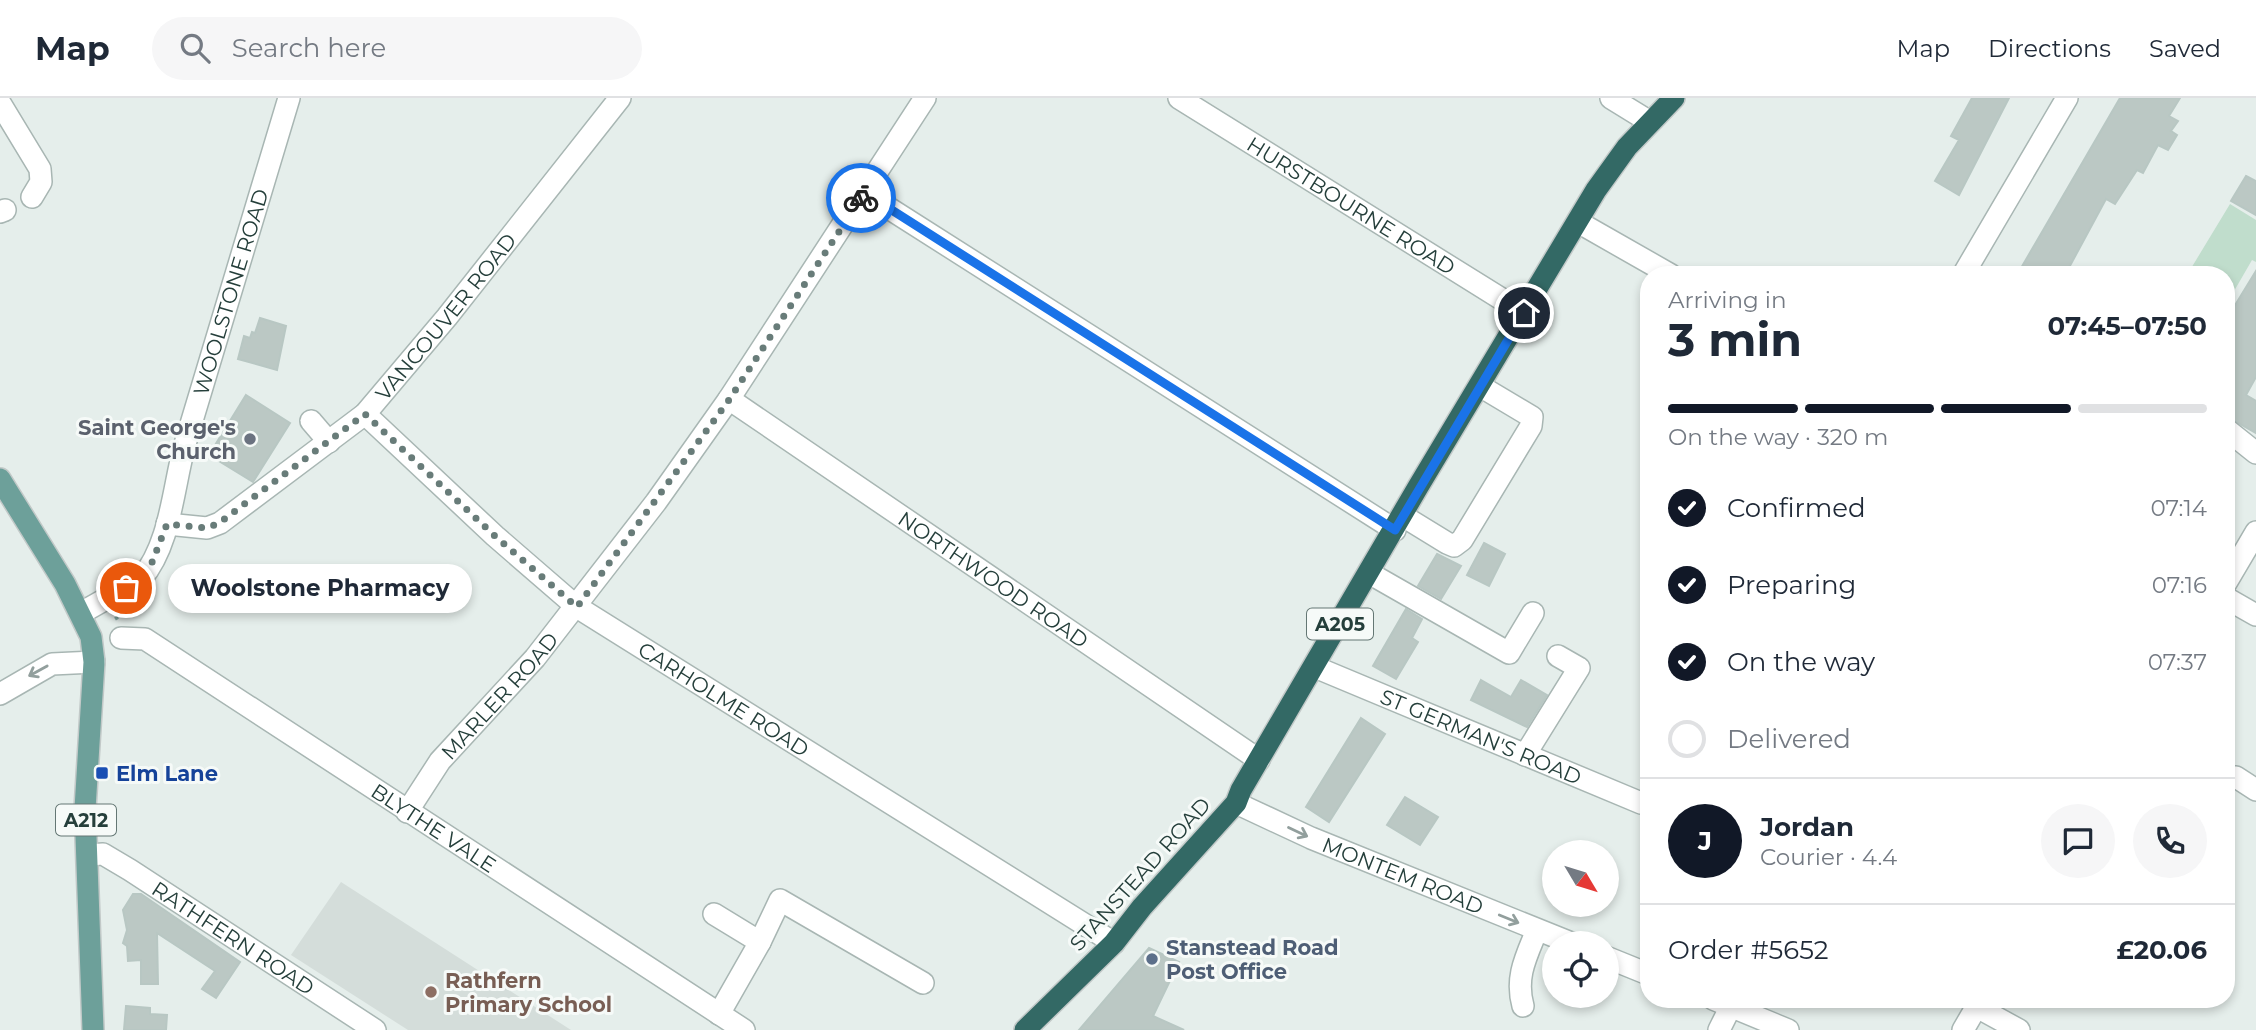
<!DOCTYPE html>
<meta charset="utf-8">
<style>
:root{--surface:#fff;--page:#f6f6f7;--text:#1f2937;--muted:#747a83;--line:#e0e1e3;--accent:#111827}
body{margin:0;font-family:Montserrat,sans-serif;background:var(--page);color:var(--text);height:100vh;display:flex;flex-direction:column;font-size:26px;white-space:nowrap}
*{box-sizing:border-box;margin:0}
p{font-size:23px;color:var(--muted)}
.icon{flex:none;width:38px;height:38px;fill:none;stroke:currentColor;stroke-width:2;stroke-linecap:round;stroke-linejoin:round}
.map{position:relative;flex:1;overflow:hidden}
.panel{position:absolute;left:1640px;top:168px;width:595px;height:742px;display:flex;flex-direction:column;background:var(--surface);border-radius:28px;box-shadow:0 4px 10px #0003}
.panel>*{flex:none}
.needle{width:46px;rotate:128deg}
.fabs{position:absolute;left:1542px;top:742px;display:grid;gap:14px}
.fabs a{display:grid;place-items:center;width:77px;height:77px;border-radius:50%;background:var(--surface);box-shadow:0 4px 10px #0003;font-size:35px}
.pin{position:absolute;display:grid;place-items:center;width:60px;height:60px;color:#fff;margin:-30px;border:4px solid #fff;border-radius:50%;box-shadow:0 2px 7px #0007}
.courier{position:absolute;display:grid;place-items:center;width:70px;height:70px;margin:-35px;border:5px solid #1a73e8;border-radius:50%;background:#fff;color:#222;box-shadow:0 2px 9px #0007}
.bubble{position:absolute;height:49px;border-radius:24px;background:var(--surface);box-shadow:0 4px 10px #0003;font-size:23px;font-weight:700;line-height:49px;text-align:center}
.headline em{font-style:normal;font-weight:700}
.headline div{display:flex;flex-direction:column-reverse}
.headline{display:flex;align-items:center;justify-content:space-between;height:119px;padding:0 28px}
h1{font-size:46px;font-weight:700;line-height:52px}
.bar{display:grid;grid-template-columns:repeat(4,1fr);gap:10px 7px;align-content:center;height:84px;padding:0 28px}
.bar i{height:9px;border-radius:5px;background:var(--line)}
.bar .on{background:var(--accent)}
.bar p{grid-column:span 4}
.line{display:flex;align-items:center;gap:18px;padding:0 28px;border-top:2px solid var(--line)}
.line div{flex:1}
.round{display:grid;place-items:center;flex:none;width:74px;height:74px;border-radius:37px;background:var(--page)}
ol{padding:0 28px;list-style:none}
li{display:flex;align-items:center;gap:21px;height:77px}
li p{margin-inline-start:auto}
li .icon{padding:7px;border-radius:50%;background:var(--accent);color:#fff;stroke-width:4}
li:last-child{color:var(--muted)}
li i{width:38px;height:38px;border:4px solid var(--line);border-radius:50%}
header{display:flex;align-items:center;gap:42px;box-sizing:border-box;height:98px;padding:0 35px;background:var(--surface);border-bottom:2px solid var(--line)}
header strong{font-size:33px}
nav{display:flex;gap:38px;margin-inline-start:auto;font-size:24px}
.search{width:490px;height:63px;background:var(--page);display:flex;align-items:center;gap:18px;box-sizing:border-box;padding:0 24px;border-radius:38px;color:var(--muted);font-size:26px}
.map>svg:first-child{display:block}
</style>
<header>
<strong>Map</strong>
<div class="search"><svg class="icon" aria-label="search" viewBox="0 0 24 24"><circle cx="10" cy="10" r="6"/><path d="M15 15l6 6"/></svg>Search here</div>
<nav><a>Map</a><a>Directions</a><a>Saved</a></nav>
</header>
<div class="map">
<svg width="2256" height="932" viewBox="0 0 2256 932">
<rect width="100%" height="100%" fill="#e5eeeb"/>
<path fill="#d4ddda" d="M341,784L571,932H408L291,857Z"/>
<path fill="#c0ddcc" d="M2230,106L2256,122V164L2252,162L2226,207V177H2187Z"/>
<path fill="#bbc8c4" stroke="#b8c7c3" stroke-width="2" d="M1972,0H2009L1959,97L1935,83L1959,42L1951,38Z
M2120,0H2180L2169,18L2178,23L2171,33L2177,37L2168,52L2158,47L2143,75L2137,72L2115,106L2106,101L2065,177H2017Z
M2246,78L2256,83V117L2231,103Z
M2256,173V279L2246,297L2256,303V335L2226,318V222Z
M260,220L286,228L277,272L238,261L244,238L250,240L252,234L255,235Z
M246,297L290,325L253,384L209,357Z
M1484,445L1505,456L1489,488L1467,477Z
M1437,456L1461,468L1441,501L1418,488Z
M1406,511L1422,521L1412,540L1418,544L1396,581L1373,568Z
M1481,582L1511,599L1521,582L1547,597L1527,629L1471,602Z
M1361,620L1385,636L1329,724L1306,709Z
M1405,699L1438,719L1420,747L1387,727Z
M133,796H141L240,864L216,900L202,891L215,873L157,835L158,886H141V862L128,863L127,848L123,845L127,832L123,812Z
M1149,850L1179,864L1153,918L1184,932H1079Z
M126,908L150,910V916L167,917L166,932H124Z"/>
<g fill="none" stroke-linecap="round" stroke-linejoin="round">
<defs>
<g id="minor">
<path id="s1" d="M1179,0L1524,215"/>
<path d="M1611,0L1650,24"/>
<path d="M0,5L40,71L41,84L32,99"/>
<path d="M865,95L1395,432"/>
<path d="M0,114L5,112"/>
<path d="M1578,124L1671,177"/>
<path d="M1963,177L2067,0"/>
<path id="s2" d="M729,301L1259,662"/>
<path id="s3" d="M365,316L495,438L577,509L1114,845"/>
<path d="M311,323L329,344"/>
<path d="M2226,331L2256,355"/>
<path d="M1403,418L1447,445L1454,448L1462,442L1531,328L1532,319L1480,288"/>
<path id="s4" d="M167,426L207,430L220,425L365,316L447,219L620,0"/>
<path d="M1369,475L1509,555L1533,515"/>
<path d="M2226,485L2256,434"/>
<path d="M2226,500L2256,517"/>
<path id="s5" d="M81,515L141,481C171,446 173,389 185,346C219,230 254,115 289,0"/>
<path id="s6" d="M121,540L145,541L744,932"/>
<path id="s7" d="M1315,569L1641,705L1648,702"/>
<path d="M0,596L52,566L94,564"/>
<path d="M1525,657L1579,570L1558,558"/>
<path d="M2226,680L2236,679L2256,692"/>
<path id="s8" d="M1236,705L1311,740L1571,845"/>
<path id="s9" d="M407,714L440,663L535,560L656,404L729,301L925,0"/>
<path id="s10" d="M88,757L103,756L130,772L375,932"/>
<path d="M714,816L760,844L780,802L923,885"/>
<path d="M1606,859L1648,876"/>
<path d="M1713,901L1788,932"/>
<path d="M1523,908C1515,879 1526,859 1537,832"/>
<path d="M1977,909L2019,932"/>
<path d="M719,916L760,844"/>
<path d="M1719,932L1731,908"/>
<path d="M1963,932L1981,901"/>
</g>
<path id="major" d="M0,381L65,486L91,539L94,564L85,711L93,932"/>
<path id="highway" d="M1025,932L1114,845L1142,809L1236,705L1241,692L1418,389L1596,92L1627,49L1674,0"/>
</defs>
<use href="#minor" stroke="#a8b6b3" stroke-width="24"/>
<use href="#major" stroke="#c2c9c8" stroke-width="24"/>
<use href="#highway" stroke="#c2c9c8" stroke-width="24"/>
<path stroke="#88afa8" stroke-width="3.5" stroke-dasharray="3.5 5" stroke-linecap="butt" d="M115,521L135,509"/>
<use href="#minor" stroke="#fff" stroke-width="21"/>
<use href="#major" stroke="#6da09a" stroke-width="21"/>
<use href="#highway" stroke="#336965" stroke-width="21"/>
</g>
<defs><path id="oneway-shaft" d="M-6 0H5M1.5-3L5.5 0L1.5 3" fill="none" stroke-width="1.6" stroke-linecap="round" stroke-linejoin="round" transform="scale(1.75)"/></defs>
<g stroke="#929f9d">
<use href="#oneway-shaft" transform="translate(38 573) rotate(151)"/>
<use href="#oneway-shaft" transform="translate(1298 734) rotate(25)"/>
<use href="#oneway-shaft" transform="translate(1509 821) rotate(22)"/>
</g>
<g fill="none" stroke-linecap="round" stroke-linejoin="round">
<path stroke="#687c79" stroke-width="7" stroke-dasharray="0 12.6" d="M126,490L149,472L167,426L207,430L219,425L365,316L495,438L577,509L729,302L861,100"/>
<path stroke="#1a73e8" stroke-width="9" d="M861,100L865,95L1395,432L1524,215"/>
</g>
<circle fill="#6b7280" stroke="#f6faf8" stroke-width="2.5" cx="250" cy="341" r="7"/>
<rect fill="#1a4fb4" stroke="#f6faf8" stroke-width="2.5" x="95" y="668" width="14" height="14" rx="3.5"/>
<circle fill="#5c6f8a" stroke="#f6faf8" stroke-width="2.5" cx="1152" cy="861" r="7"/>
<circle fill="#8d6e63" stroke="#f6faf8" stroke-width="2.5" cx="431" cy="894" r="7"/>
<g text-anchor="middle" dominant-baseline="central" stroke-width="6" stroke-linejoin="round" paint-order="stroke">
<g fill="#f6faf8" stroke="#647774" stroke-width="2">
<rect x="1307" y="510.5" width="66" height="31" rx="5"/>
<rect x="56" y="706.5" width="60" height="31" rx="5"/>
</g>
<g font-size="19" font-weight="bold" fill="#253f3b">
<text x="1340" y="526">A205</text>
<text x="86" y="722">A212</text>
</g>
<g font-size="21" fill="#253f3b" stroke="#f6faf8">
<text stroke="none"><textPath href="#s1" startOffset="203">HURSTBOURNE ROAD</textPath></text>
<text stroke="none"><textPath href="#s5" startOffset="371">WOOLSTONE ROAD</textPath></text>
<text stroke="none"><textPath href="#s4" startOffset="362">VANCOUVER ROAD</textPath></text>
<text stroke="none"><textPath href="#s2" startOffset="320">NORTHWOOD ROAD</textPath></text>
<text stroke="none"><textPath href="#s9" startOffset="149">MARLER ROAD</textPath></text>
<text stroke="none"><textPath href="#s3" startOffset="460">CARHOLME ROAD</textPath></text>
<text stroke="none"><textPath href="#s7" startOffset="180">ST GERMAN'S ROAD</textPath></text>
<text stroke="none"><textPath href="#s6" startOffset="369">BLYTHE VALE</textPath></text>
<text transform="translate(1140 776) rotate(-48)">STANSTEAD ROAD</text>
<text stroke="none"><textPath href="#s8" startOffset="182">MONTEM ROAD</textPath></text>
<text stroke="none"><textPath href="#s10" startOffset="170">RATHFERN ROAD</textPath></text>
</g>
<g font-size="21" font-weight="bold" fill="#5b616d" stroke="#f6faf8" text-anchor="end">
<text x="236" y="329">Saint George's<tspan x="236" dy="24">Church</tspan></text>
</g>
<g font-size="21" font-weight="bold" fill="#164399" stroke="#f6faf8" text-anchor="start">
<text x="116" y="675">Elm Lane</text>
</g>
<g font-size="21" font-weight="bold" fill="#4e5e75" stroke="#f6faf8" text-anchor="start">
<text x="1166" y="849">Stanstead Road<tspan x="1166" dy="24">Post Office</tspan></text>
</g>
<g font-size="21" font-weight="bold" fill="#785e54" stroke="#f6faf8" text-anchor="start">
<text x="445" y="882">Rathfern<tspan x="445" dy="24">Primary School</tspan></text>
</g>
</g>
</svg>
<div class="fabs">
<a><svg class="needle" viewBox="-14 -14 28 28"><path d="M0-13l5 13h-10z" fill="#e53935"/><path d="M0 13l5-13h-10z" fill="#747a83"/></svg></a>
<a><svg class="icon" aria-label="locate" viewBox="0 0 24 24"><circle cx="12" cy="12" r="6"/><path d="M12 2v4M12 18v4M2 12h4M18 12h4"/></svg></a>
</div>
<div class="pin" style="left:126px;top:490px;background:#ea580c"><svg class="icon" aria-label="bag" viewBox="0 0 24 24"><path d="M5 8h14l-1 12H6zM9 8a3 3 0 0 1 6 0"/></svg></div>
<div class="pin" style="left:1524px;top:215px;background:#1f2937"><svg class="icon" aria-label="home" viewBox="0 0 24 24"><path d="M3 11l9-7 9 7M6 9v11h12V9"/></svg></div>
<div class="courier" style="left:861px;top:100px"><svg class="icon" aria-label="bike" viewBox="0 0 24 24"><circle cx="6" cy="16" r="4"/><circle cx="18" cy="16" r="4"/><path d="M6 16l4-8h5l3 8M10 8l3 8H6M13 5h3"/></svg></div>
<div class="bubble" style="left:168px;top:466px;width:304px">Woolstone Pharmacy</div>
<section class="panel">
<div class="headline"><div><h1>3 min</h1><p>Arriving in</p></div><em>07:45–07:50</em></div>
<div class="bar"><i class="on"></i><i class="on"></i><i class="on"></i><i></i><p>On the way · 320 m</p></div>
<ol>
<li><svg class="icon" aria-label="check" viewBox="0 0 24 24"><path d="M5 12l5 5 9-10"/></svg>Confirmed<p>07:14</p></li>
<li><svg class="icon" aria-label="check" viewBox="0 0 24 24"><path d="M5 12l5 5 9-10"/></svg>Preparing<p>07:16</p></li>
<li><svg class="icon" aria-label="check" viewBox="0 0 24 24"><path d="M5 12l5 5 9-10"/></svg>On the way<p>07:37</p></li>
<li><i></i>Delivered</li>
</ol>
<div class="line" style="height:126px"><b class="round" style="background:var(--accent);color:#fff">J</b><div><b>Jordan</b><p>Courier · 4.4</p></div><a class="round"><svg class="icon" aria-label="chat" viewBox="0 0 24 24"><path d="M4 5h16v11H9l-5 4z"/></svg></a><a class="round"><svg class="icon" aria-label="phone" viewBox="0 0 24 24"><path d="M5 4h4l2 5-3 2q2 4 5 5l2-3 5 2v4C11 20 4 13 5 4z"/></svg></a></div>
<div class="line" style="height:91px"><div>Order #5652</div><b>£20.06</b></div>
</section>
</div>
